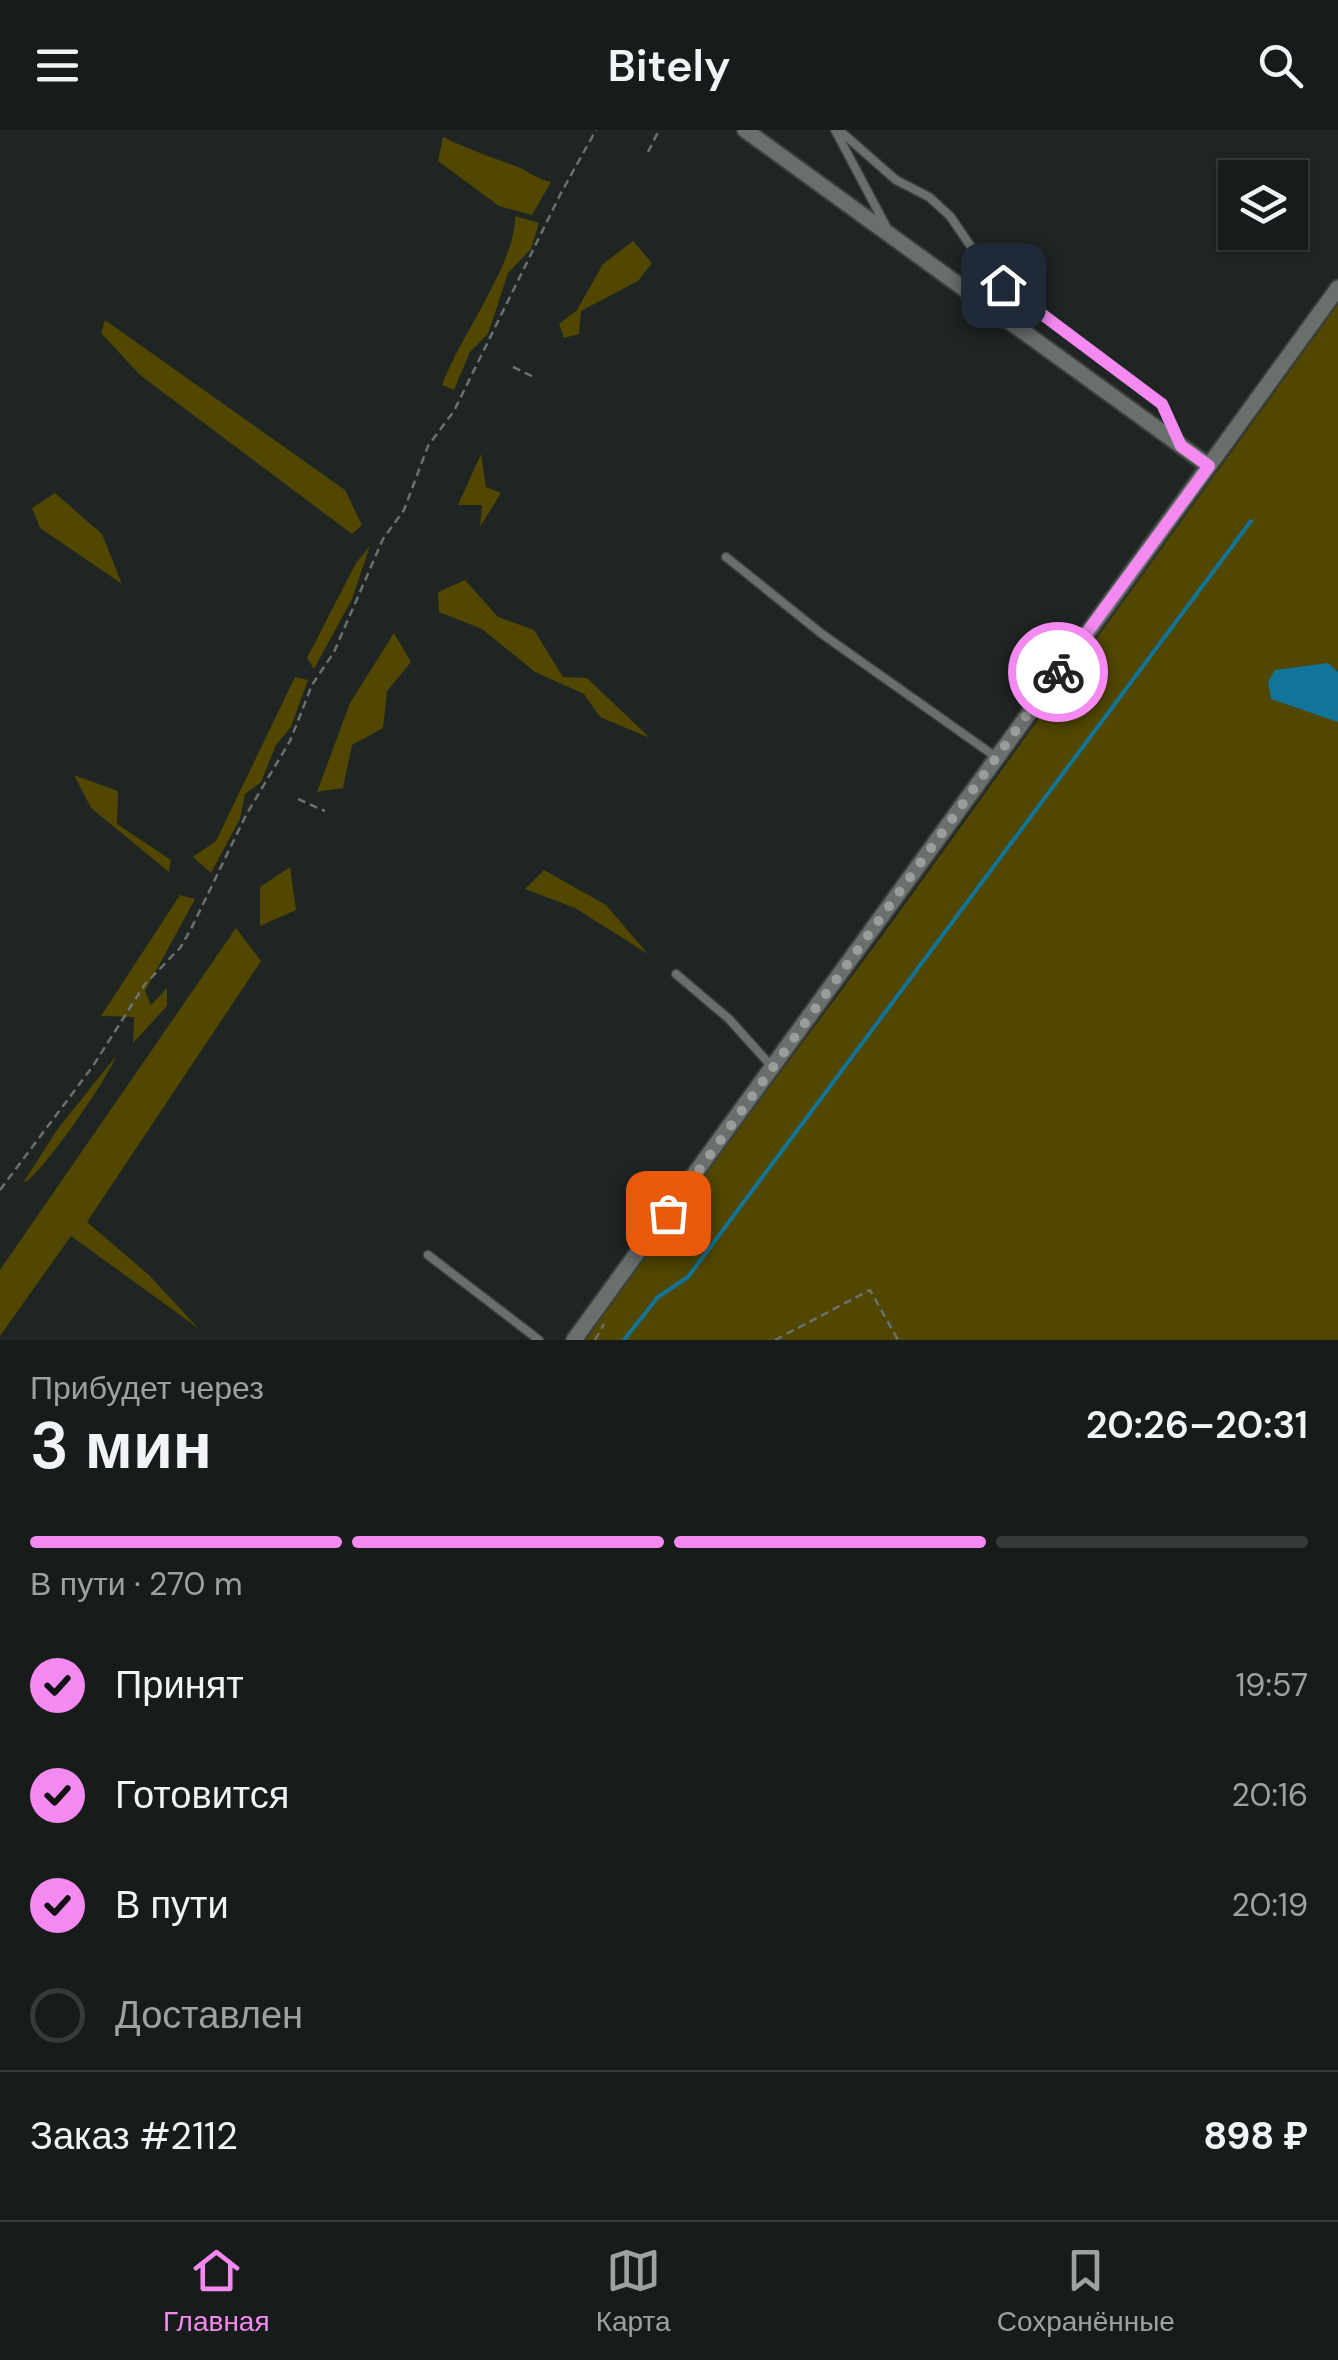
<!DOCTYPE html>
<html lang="ru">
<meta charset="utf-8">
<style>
:root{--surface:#171c1a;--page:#202523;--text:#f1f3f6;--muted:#9ea1a2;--line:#363a39;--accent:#f489f1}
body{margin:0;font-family:"DM Sans",sans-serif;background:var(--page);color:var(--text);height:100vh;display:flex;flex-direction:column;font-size:38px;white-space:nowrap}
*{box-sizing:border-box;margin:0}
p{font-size:32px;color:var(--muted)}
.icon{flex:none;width:55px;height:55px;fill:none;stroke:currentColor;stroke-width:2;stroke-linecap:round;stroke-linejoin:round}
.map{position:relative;height:1210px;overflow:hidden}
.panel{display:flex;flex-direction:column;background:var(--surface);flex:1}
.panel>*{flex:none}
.tools{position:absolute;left:1218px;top:30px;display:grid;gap:20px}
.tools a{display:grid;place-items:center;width:90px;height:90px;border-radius:0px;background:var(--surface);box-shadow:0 2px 8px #0004,0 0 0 2px var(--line);font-size:50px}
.pin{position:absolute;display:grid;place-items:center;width:85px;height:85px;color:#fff;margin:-42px;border-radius:20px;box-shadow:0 5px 15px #0006}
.courier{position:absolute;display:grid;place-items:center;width:100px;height:100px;margin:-50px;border:8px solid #f489f1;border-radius:50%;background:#fff;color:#222;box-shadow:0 2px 12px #0007}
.summary em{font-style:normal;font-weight:600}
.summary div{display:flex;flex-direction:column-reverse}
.summary{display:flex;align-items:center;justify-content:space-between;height:170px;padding:0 30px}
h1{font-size:65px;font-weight:600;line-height:75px}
.bar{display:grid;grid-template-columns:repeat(4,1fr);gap:15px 10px;align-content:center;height:120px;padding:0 30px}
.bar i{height:12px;border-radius:8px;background:var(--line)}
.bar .on{background:var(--accent)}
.bar p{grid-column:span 4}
.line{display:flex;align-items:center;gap:25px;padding:0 30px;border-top:2px solid var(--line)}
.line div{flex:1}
ol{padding:0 30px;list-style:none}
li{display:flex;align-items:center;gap:30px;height:110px}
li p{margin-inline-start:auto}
li .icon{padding:10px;border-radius:50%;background:var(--accent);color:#111;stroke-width:4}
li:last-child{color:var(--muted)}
li i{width:55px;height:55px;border:5px solid var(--line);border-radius:50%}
header{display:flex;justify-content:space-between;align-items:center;height:130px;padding:0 30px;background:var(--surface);font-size:45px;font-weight:600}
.tab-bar{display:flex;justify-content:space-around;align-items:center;height:140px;border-top:2px solid var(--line);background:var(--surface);font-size:28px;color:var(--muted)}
.tab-bar a{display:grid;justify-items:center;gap:5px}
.tab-bar .on{color:var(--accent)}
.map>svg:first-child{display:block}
</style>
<header><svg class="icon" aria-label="menu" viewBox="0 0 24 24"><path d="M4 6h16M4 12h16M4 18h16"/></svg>Bitely<svg class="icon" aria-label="search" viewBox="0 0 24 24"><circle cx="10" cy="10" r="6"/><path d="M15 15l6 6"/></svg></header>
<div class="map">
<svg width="1338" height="1210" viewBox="0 0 1338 1210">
<rect width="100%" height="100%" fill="#1f2522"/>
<path fill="#514700" d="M443,7C467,19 488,26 513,35C527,40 536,49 551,52L532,85L499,76L438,31Z
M515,86L539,93L531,119L508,143L488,204L470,222L454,260L442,255C459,208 517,131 515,86Z
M633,111L652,133L638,151L581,181L579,204L564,208L559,194L577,180L603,134Z
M1338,174V1210H581L884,803Z
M105,190L345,360L362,395L352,404L140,245L101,203Z
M481,324L486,357L501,363L480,397L482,375H458Z
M55,363L102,404L122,454L40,398L32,378Z
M370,416L352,469L314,539L307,528L356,433Z
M465,450L498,487L534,500L563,547L587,548L650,608L600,587L584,564L535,542L482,499L439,482L438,462Z
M394,503L411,532L387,561L383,598L352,615L343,658L317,662L350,573Z
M295,547L308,550L291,597L276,615L261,652L245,664L240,689L211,743L193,727L216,711Z
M74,645L118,661L117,694L171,730L169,742L91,678Z
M290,737L296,780L260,796V757Z
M544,740L606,775L648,824L575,778L525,759Z
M180,765L195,769L145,861L151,875L167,858V876L133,913L134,887L101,886Z
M236,798L261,831L87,1092L149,1145L198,1198L71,1106L0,1206V1140Z
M116,926C109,947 39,1049 23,1053L57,1000Z"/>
<path fill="#117498" d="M1328,533L1338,542V592L1271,569L1268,552L1275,540Z"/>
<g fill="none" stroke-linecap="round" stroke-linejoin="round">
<path stroke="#117498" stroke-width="4" d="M624,1210L658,1167L688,1147L1251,391"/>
<defs>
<path id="lane" d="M835,0L887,98
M839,0L896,50L929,67L950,86L989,143L1003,155L1162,274L1177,307
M726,427L822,504L996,627
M676,844L729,889L774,939
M428,1125L539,1210"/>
<path id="street" d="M745,0L1209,336
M574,1210L1338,158"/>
</defs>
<use href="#lane" stroke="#3b403e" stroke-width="11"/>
<use href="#street" stroke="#3b403e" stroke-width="19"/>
<path stroke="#6b716e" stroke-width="2.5" stroke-dasharray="8 5" stroke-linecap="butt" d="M648,22L659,0
M513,237L534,247
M298,669L325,681
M0,1060L93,936L145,854L180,818L191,799L246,685L290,611L312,555L334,522L383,409L404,380L428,316L454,281L561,63L596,0
M595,1210L604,1194
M775,1210L870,1160L898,1210"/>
<use href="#lane" stroke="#69706c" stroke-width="8"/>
<use href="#street" stroke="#69706c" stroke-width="15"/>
</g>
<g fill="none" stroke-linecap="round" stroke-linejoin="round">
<path stroke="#999e9c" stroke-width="10" stroke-dasharray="0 18" d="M668,1083L1058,542"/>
<path stroke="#f489f1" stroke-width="12" d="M1003,155L1162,274L1181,316L1209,336L1058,542"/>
</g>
</svg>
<div class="tools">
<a><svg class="icon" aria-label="layers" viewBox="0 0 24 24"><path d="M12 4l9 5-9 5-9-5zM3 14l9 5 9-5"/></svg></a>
</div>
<div class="pin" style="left:668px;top:1083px;background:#ea580c"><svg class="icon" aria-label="bag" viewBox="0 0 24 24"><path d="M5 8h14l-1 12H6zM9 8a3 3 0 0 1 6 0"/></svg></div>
<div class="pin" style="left:1003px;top:155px;background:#1f2937"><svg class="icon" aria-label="home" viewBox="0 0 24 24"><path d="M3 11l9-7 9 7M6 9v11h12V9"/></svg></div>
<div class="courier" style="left:1058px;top:542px"><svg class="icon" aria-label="bike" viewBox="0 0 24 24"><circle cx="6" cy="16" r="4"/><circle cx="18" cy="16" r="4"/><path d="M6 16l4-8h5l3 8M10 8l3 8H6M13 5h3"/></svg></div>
</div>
<section class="panel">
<div class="summary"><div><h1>3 мин</h1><p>Прибудет через</p></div><em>20:26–20:31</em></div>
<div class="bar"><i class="on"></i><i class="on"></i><i class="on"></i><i></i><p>В пути · 270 m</p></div>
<ol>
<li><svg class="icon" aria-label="check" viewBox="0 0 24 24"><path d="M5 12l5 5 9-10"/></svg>Принят<p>19:57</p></li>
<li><svg class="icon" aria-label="check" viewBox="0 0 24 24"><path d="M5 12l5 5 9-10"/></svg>Готовится<p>20:16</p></li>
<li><svg class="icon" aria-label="check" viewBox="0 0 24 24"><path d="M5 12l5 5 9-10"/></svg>В пути<p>20:19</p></li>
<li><i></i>Доставлен</li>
</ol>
<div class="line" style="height:130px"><div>Заказ #2112</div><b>898 ₽</b></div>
</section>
<nav class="tab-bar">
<a class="on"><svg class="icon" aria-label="home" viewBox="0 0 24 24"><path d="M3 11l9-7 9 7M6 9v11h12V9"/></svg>Главная</a>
<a><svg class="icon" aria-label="map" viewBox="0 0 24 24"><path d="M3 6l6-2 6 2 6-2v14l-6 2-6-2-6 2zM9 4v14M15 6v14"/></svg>Карта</a>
<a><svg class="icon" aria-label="saved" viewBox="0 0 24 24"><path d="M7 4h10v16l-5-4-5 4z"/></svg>Сохранённые</a>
</nav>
